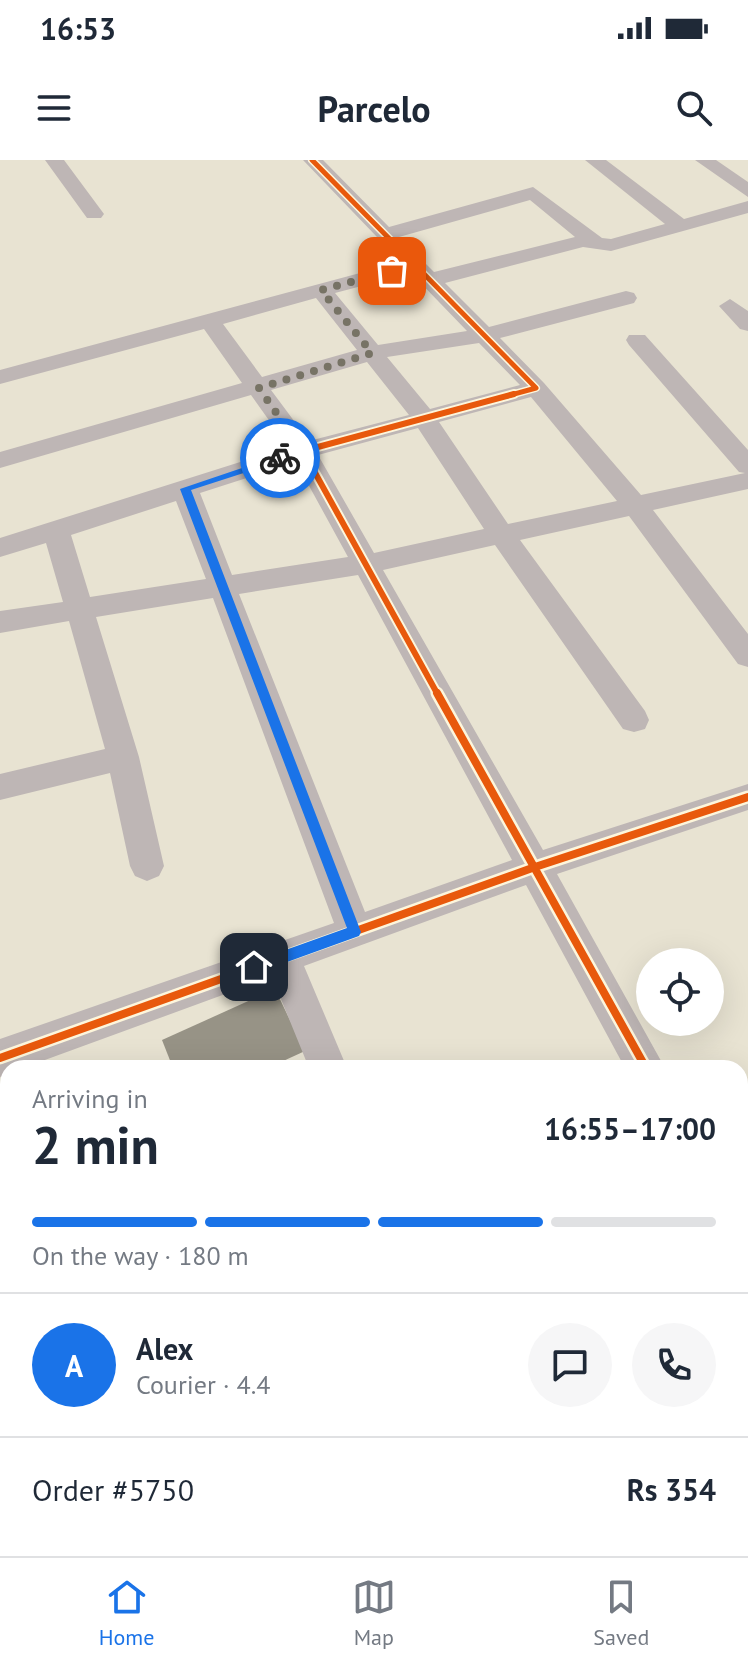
<!DOCTYPE html>
<meta charset="utf-8">
<style>
:root{--surface:#fff;--page:#f6f6f7;--text:#1f2937;--muted:#747a83;--line:#e0e1e3;--accent:#1a73e8}
body{margin:0;font-family:"PT Sans",sans-serif;background:var(--page);color:var(--text);height:100vh;display:flex;flex-direction:column;font-size:30px;white-space:nowrap}
*{box-sizing:border-box;margin:0}
p{font-size:26px;color:var(--muted)}
.icon{flex:none;width:44px;height:44px;fill:none;stroke:currentColor;stroke-width:2;stroke-linecap:round;stroke-linejoin:round}
.map{position:relative;flex:1;overflow:hidden}
.drawer{position:absolute;left:0px;top:900px;width:748px;height:496px;display:flex;flex-direction:column;background:var(--surface);border-radius:24px 24px 0 0;box-shadow:0 8px 32px #0002}
.drawer>*{flex:none}
.tools{position:absolute;left:636px;top:788px;display:grid;gap:16px}
.tools a{display:grid;place-items:center;width:88px;height:88px;border-radius:50%;background:var(--surface);box-shadow:0 8px 32px #0002;font-size:40px}
.pin{position:absolute;display:grid;place-items:center;width:68px;height:68px;color:#fff;margin:-34px;border-radius:16px;box-shadow:0 4px 12px #0006}
.courier{position:absolute;display:grid;place-items:center;width:80px;height:80px;margin:-40px;border:6px solid #1a73e8;border-radius:50%;background:#fff;color:#222;box-shadow:0 2px 10px #0007}
.overview em{font-style:normal;font-weight:700}
.overview div{display:flex;flex-direction:column-reverse}
.overview{display:flex;align-items:center;justify-content:space-between;height:136px;padding:0 32px}
h1{font-size:52px;font-weight:700;line-height:60px}
.bar{display:grid;grid-template-columns:repeat(4,1fr);gap:12px 8px;align-content:center;height:96px;padding:0 32px}
.bar i{height:10px;border-radius:6px;background:var(--line)}
.bar .selected{background:var(--accent)}
.bar p{grid-column:span 4}
.line{display:flex;align-items:center;gap:20px;padding:0 32px;border-top:2px solid var(--line)}
.line div{flex:1}
.round{display:grid;place-items:center;flex:none;width:84px;height:84px;border-radius:42px;background:var(--page)}
.status{display:flex;justify-content:space-between;align-items:center;height:56px;padding:0 40px;background:var(--surface);direction:ltr}
.status svg{height:22px;fill:currentColor}
header{display:flex;justify-content:space-between;align-items:center;height:104px;padding:0 32px;background:var(--surface);font-size:36px;font-weight:700}
.menu{display:flex;justify-content:space-around;align-items:center;height:112px;border-top:2px solid var(--line);background:var(--surface);font-size:22px;color:var(--muted)}
.menu a{display:grid;justify-items:center;gap:4px}
.menu .selected{color:var(--accent)}
.map>svg:first-child{display:block}
</style>
<div class="status"><b>16:53</b><svg viewBox="0 0 49 12"><path d="M0 12V9h3v3zM5 12V6h3v6zM10 12V3h3v9zM15 12V0h3v12zM26 1h20v11H26zM47 4h2v5h-2z"/></svg></div>
<header><svg class="icon" aria-label="menu" viewBox="0 0 24 24"><path d="M4 6h16M4 12h16M4 18h16"/></svg>Parcelo<svg class="icon" aria-label="search" viewBox="0 0 24 24"><circle cx="10" cy="10" r="6"/><path d="M15 15l6 6"/></svg></header>
<div class="map">
<svg width="748" height="1396" viewBox="0 0 748 1396">
<rect width="100%" height="100%" fill="#e8e3d2"/>
<path fill="#979386" d="M275,829L305,891L268,908H173L162,880Z"/>
<g fill="none" stroke-linecap="round" stroke-linejoin="round">
<path fill="#beb6b5" fill-rule="evenodd" d="M45,0H64L104,54L101,58H87Z
M303,0H323L389,67L533,27L602,78L611,79L665,64L585,0H606L684,59L748,41V53L611,91L583,87L445,123L489,167L626,131L634,133L637,138L634,143L500,178L544,223L641,335L745,313L739,312L629,185L626,180L629,175H645L748,290V329L653,350L748,474V507L738,504L629,356L520,380L645,551L649,560L645,569L634,572L623,569L495,385L383,410L543,690L748,624V650L557,714L665,908H625L526,725L304,806L347,908H309L272,817L23,908H8V914L0,917V879L334,763L213,438L96,457L139,597L164,706L159,716L147,721L135,716L130,706L110,613L0,640V614L105,589L69,461L0,473V451L63,442L46,383L0,397V378L288,287L251,235L0,308V292L242,223L204,169L0,224V210L401,102ZM530,40L575,77L434,112L399,77ZM411,113L467,171L378,185L335,133ZM316,138L357,190L262,217L223,164ZM479,183L520,225L430,249L387,197ZM367,202L409,255L309,281L271,230ZM531,237L617,341L508,364L439,262ZM418,268L484,369L374,393L318,295ZM296,302L348,397L232,415L200,333ZM176,341L206,419L90,437L71,375ZM358,415L512,700L365,752L239,434Z
M695,0H716L748,22V37Z
M730,139L748,151V171L740,169L719,146Z
M740,1057L748,1060V1113L740,1110Z
M8,1082V1124L0,1127V1085Z
M168,1388H232L228,1396H164Z
M504,1388H554L558,1396H508Z"/>
<defs>
<path id="cycleway-far2" d="M312,0L536,228L507,236"/>
<path id="cycleway-far1" d="M438,535L303,291L514,234"/>
<path id="cycleway" d="M437,533L646,908
M0,898L535,707L748,637"/>
</defs>
<use href="#cycleway-far2" stroke="#fdf6dc" stroke-width="8"/>
<use href="#cycleway-far1" stroke="#fdf6dc" stroke-width="10"/>
<use href="#cycleway" stroke="#fdf6dc" stroke-width="13"/>
<use href="#cycleway-far2" stroke="#e8590c" stroke-width="5"/>
<use href="#cycleway-far1" stroke="#e8590c" stroke-width="6"/>
<use href="#cycleway" stroke="#e8590c" stroke-width="8"/>
</g>
<path fill="#1a73e8" d="M280,295L284,300L191,330L361,772L359,776L254,814L247,807L249,803L347,768L180,329Z"/>
<g fill="none" stroke-linecap="round" stroke-linejoin="round">
<path stroke="#777365" stroke-width="8" stroke-dasharray="0 14.4" d="M280,298L303,291L259,228L372,193L321,130L392,111"/>
</g>
</svg>
<div class="tools">
<a><svg class="icon" aria-label="locate" viewBox="0 0 24 24"><circle cx="12" cy="12" r="6"/><path d="M12 2v4M12 18v4M2 12h4M18 12h4"/></svg></a>
</div>
<div class="pin" style="left:392px;top:111px;background:#ea580c"><svg class="icon" aria-label="bag" viewBox="0 0 24 24"><path d="M5 8h14l-1 12H6zM9 8a3 3 0 0 1 6 0"/></svg></div>
<div class="pin" style="left:254px;top:807px;background:#1f2937"><svg class="icon" aria-label="home" viewBox="0 0 24 24"><path d="M3 11l9-7 9 7M6 9v11h12V9"/></svg></div>
<div class="courier" style="left:280px;top:298px"><svg class="icon" aria-label="bike" viewBox="0 0 24 24"><circle cx="6" cy="16" r="4"/><circle cx="18" cy="16" r="4"/><path d="M6 16l4-8h5l3 8M10 8l3 8H6M13 5h3"/></svg></div>
<section class="drawer">
<div class="overview"><div><h1>2 min</h1><p>Arriving in</p></div><em>16:55–17:00</em></div>
<div class="bar"><i class="selected"></i><i class="selected"></i><i class="selected"></i><i></i><p>On the way · 180 m</p></div>
<div class="line" style="height:144px"><b class="round" style="background:var(--accent);color:#fff">A</b><div><b>Alex</b><p>Courier · 4.4</p></div><a class="round"><svg class="icon" aria-label="chat" viewBox="0 0 24 24"><path d="M4 5h16v11H9l-5 4z"/></svg></a><a class="round"><svg class="icon" aria-label="phone" viewBox="0 0 24 24"><path d="M5 4h4l2 5-3 2q2 4 5 5l2-3 5 2v4C11 20 4 13 5 4z"/></svg></a></div>
<div class="line" style="height:104px"><div>Order #5750</div><b>Rs 354</b></div>
</section>
</div>
<nav class="menu">
<a class="selected"><svg class="icon" aria-label="home" viewBox="0 0 24 24"><path d="M3 11l9-7 9 7M6 9v11h12V9"/></svg>Home</a>
<a><svg class="icon" aria-label="map" viewBox="0 0 24 24"><path d="M3 6l6-2 6 2 6-2v14l-6 2-6-2-6 2zM9 4v14M15 6v14"/></svg>Map</a>
<a><svg class="icon" aria-label="saved" viewBox="0 0 24 24"><path d="M7 4h10v16l-5-4-5 4z"/></svg>Saved</a>
</nav>
